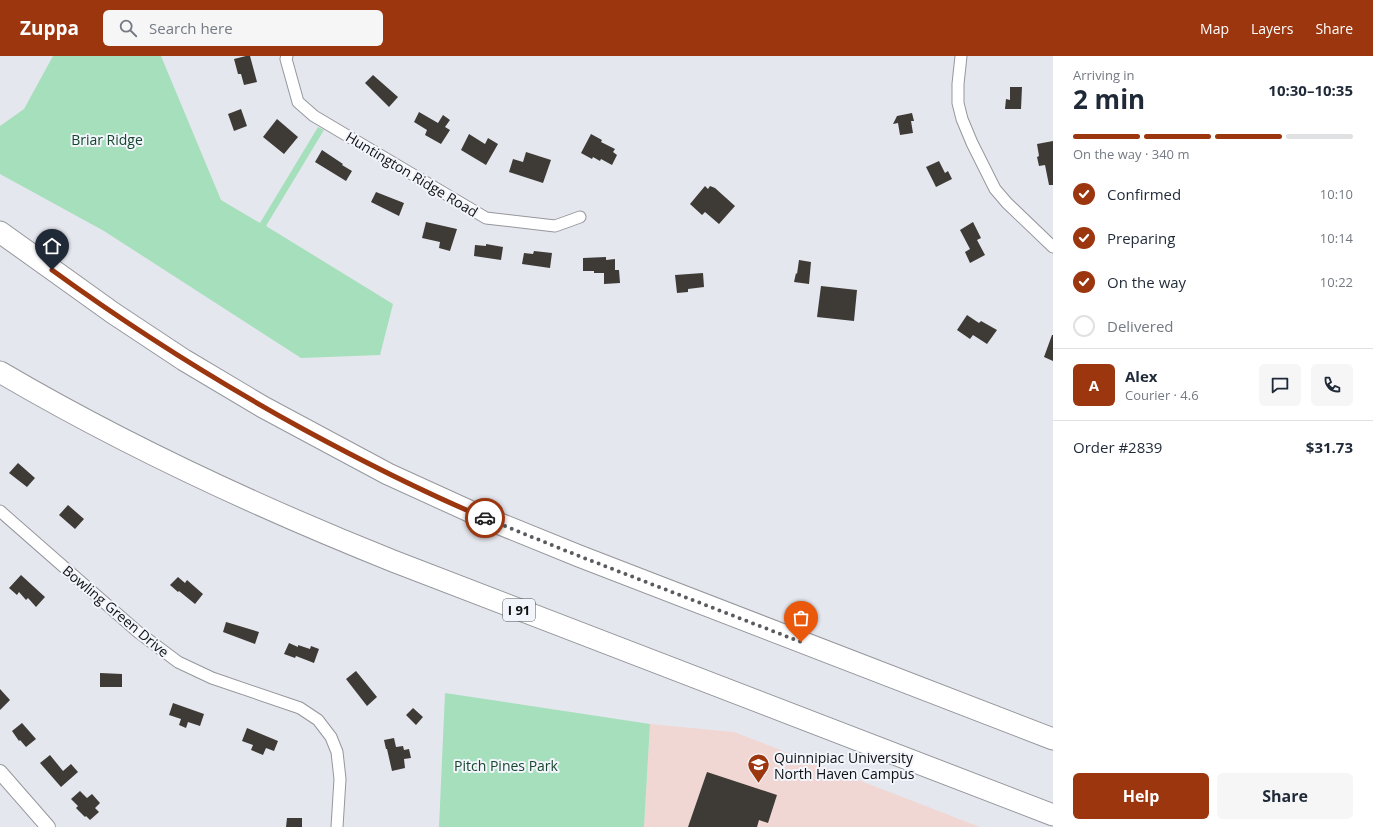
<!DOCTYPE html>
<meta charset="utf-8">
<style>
:root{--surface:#fff;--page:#f6f6f7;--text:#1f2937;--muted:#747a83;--line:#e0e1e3;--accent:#9c360f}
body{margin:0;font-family:"Open Sans",sans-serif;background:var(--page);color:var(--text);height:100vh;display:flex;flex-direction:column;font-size:15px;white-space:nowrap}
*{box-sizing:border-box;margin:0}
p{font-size:13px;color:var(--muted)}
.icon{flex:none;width:22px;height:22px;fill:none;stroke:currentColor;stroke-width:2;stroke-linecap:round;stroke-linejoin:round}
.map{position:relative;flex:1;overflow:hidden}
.panel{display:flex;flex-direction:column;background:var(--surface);width:320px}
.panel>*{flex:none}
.pin{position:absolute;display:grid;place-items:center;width:34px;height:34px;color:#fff;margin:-41px -17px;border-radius:50% 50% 50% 0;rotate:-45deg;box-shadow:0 0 4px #0007}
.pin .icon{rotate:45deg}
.courier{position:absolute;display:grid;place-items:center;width:40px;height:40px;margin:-20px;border:3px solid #9c360f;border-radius:50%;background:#fff;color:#222;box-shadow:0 1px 5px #0007}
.overview em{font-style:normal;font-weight:700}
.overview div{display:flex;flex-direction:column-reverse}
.overview{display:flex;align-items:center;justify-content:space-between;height:68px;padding:0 20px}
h1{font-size:26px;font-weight:700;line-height:30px}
.bar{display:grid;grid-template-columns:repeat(4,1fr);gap:6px 4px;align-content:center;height:48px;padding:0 20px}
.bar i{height:5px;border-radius:3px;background:var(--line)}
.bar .selected{background:var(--accent)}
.bar p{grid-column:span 4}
.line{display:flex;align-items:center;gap:10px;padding:0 20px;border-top:1px solid var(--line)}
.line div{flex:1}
.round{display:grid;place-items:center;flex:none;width:42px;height:42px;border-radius:6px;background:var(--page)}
ol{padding:0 20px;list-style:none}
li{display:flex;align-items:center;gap:12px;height:44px}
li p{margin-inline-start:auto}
li .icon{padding:4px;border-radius:50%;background:var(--accent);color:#fff;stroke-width:4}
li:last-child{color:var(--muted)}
li i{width:22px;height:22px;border:2px solid var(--line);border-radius:50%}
.action{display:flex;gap:8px;margin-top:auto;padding:8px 20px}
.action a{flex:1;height:46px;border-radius:6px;background:var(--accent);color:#fff;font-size:16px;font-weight:700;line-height:46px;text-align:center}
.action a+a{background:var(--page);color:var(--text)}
header{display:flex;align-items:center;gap:24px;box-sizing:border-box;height:56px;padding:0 20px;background:var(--accent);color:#fff}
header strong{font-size:19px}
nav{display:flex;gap:22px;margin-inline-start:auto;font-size:14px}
.search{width:280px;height:36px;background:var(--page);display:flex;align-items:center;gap:10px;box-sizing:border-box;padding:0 14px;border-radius:6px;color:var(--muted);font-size:15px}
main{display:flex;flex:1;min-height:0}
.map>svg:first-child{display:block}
</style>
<header>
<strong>Zuppa</strong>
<div class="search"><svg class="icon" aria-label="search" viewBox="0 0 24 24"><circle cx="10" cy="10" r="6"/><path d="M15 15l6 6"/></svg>Search here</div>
<nav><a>Map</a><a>Layers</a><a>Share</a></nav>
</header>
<main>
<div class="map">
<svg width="1053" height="771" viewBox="0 0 1053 771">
<rect width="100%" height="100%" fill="#e5e7ee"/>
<path fill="#f1d7d3" d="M650,668L734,676L980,771H644Z"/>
<path fill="#a6dfbc" d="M53,0H161L221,144L260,167L318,71L324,74L266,170L393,248L380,299L301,302L104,175L0,118V70L24,53Z
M445,637L650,668L644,771H439Z"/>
<path fill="#3e3a36" d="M246,0H250L257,26L244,29L241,18H238L234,3Z
M373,19L398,41L389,51L365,27Z
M1010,31H1022L1021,53H1005L1006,43L1010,44Z
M241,53L247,70L234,75L228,58Z
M419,56L438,67L443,59L450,64L445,71L450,74L441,88L425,79L427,74L414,66Z
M912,57L914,65H911L913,77L900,79L898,67L893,68L897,60Z
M277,63L298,81L284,98L263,81Z
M469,78L485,88L488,82L498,88L486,109L461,94Z
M591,78L602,84L601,86L615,93L613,96L617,99L612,109L601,103L600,105L593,101L592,103L581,97Z
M1053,85V129H1049L1045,109L1039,110L1037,101L1039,100L1037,88Z
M322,94L343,108L342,109L352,115L346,125L315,106Z
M526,96L551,104L543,127L509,116L513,103L523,106Z
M939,105L945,117L948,115L952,123L936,131L926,111Z
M705,130L708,133L710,130L715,132L735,150L719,168L705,156L702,159L690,148Z
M376,136L404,147L399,160L371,146Z
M426,166L457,173L450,195L439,192L440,186L422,182Z
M973,166L981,182L977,184L985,199L970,207L965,196L970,193L960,174Z
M486,188L503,191L501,204L474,200L475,189L486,190Z
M534,195L552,197L550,212L522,208L524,197L533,198Z
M606,201V204L615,203V214H619L620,227L604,228V217H594V215H583V202Z
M799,204L811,206L809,228L794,226L796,217L797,218Z
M703,217L704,231L688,233V236L677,237L675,219Z
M821,230L857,234L854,265L817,261Z
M967,259L979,267L981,265L997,274L987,288L973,279L970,283L957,274Z
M1052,279H1053V305L1044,301Z
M18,407L35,422L27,431L9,417Z
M68,449L84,463L75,473L59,459Z
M21,519L45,541L36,551L28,542L26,544L19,536L17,539L9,532Z
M178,521L185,527L187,524L203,538L195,548L179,535L178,536L170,529Z
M226,566L259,576L255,588L223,576Z
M289,587L298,591V589L310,593L311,590L319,593L314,607L296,600L295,602L284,598Z
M356,615L377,641L367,650L346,623Z
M100,617L122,618V631H100Z
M0,633L10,644L0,654Z
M173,647L204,658L200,670L188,666L186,672L179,669L181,663L169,659Z
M413,652L423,661L416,669L406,659Z
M22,667L36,683L26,691L20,684L19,685L12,675Z
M247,672L278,685L274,695L266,692L263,699L251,694L253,689L242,685Z
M394,682L396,691L403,690L404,694L409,693L411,702L404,703L405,712L392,715L387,693H386L384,684Z
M50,699L63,715L71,708L78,716L61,731L40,707Z
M707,716L777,739L768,767L759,764L757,771H688Z
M80,735L87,742L92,738L100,747L95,752L99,756L90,764L86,760L85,761L76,752L78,750L71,743Z
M287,762H302V771H286Z"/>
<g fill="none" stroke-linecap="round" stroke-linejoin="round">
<defs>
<path id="minor" d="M287,0L286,3L298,46L314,60L486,162L555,170L580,161
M961,0L958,28V47L962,63L972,87L995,133L1007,147L1053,191
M0,455L138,576L178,606L212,622L300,652L318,664L331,681L337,696L340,723L337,771"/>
<path id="tertiary" d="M0,716L48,771"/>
<path id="motorway" d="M0,176L113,257L184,304L263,351L388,418L478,459L579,500L1053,683
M0,316C126,390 258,451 393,505L1053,759"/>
</defs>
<use href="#minor" stroke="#95979d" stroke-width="13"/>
<use href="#tertiary" stroke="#95979d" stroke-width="16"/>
<use href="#motorway" stroke="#95979d" stroke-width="23"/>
<use href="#minor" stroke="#fff" stroke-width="11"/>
<use href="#tertiary" stroke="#fff" stroke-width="14"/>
<use href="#motorway" stroke="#fff" stroke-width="21"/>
</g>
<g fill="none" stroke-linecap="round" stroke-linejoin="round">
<path stroke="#5a5b5f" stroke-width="4" stroke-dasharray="0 7.2" d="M485,462L579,500L801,586"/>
<path stroke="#9c360f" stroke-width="5" d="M52,214C133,273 216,325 303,373C362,405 423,436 485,462"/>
</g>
<defs>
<symbol id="university-pin" viewBox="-11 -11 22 30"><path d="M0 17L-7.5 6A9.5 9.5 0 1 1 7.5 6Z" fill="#9c360f" stroke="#f2f5fb"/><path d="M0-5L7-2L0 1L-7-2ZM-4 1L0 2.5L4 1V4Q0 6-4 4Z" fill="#fff"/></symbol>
</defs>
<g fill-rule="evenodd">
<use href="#university-pin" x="746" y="696" width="25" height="34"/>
</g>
<g text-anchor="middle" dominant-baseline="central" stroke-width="4" stroke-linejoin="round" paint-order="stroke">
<rect fill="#f2f5fb" stroke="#535558" stroke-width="1" x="503" y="543" width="32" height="22" rx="3"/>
<g font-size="13" font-weight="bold" fill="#0f1012">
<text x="519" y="554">I 91</text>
</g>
<g font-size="14" fill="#16472d" stroke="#f2f5fb">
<text x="107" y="83">Briar Ridge</text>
<text x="506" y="709">Pitch Pines Park</text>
</g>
<g font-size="14" fill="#0f1012" stroke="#f2f5fb">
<text transform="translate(412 118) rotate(31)">Huntington Ridge Road</text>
<text transform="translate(116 555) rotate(40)">Bowling Green Drive</text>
</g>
<g font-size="14" fill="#0f1012" stroke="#f2f5fb" text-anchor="start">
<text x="774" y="701">Quinnipiac University<tspan x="774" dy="16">North Haven Campus</tspan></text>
</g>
</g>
</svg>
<div class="pin" style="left:801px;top:586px;background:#ea580c"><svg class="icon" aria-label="bag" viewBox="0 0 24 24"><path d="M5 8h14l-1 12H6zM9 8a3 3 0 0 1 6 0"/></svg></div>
<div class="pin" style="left:52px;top:214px;background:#1f2937"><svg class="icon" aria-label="home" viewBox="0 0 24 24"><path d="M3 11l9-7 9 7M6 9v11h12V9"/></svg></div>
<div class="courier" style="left:485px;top:462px"><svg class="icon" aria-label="car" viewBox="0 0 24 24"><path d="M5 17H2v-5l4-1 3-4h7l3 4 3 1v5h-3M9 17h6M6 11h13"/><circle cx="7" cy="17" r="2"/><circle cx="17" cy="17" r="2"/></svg></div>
</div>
<section class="panel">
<div class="overview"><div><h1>2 min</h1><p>Arriving in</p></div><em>10:30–10:35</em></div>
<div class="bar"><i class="selected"></i><i class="selected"></i><i class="selected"></i><i></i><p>On the way · 340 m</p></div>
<ol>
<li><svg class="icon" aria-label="check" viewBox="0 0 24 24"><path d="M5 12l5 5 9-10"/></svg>Confirmed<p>10:10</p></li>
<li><svg class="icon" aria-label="check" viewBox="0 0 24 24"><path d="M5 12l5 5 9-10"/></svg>Preparing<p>10:14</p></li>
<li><svg class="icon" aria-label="check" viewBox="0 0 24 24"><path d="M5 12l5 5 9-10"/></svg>On the way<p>10:22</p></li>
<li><i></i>Delivered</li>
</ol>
<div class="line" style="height:72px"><b class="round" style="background:var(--accent);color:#fff">A</b><div><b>Alex</b><p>Courier · 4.6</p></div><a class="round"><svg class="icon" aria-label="chat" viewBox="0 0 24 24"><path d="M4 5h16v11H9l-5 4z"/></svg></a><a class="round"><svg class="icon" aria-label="phone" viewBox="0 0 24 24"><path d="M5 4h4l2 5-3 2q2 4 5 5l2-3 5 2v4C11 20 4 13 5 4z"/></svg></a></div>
<div class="line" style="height:52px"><div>Order #2839</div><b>$31.73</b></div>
<div class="action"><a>Help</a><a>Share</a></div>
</section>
</main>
